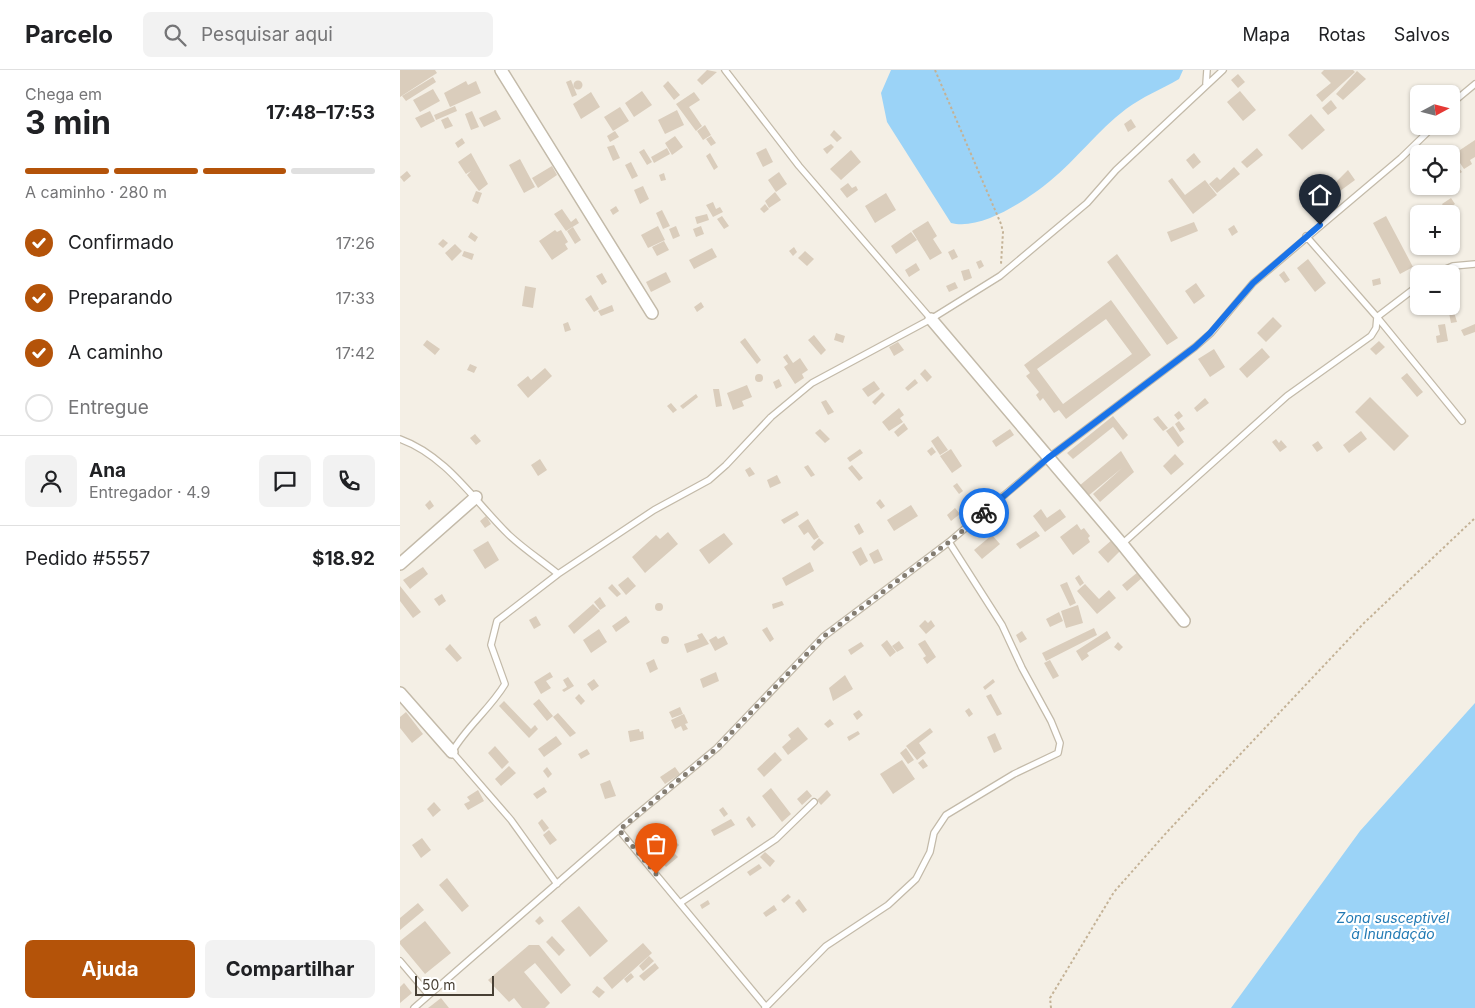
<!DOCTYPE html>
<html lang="pt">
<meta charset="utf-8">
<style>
:root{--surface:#fff;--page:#f2f2f2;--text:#202124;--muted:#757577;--line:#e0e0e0;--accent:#b45309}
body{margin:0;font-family:Inter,sans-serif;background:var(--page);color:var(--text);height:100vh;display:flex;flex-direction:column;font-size:19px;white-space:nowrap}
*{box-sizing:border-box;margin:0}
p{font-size:16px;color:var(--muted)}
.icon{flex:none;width:28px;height:28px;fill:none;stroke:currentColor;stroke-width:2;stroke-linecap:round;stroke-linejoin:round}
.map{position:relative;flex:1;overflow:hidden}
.side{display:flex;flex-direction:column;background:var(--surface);width:400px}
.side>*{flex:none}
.needle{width:32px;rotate:83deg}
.buttons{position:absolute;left:1010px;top:15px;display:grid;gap:10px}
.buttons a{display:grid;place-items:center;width:50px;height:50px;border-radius:8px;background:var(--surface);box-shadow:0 1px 4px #0004;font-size:25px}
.scale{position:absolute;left:15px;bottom:12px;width:79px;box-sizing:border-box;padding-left:5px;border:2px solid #473f34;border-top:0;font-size:14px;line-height:18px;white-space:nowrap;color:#473f34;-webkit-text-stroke:4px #fff;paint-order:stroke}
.pin{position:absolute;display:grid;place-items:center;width:42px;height:42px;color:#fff;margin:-51px -21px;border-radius:50% 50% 50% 0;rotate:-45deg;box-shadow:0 0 5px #0007}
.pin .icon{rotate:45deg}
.courier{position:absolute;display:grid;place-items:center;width:50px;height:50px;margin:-25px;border:4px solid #1a73e8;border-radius:50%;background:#fff;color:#222;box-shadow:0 1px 6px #0007}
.head em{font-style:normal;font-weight:700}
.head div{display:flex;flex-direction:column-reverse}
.head{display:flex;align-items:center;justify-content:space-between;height:85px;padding:0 25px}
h1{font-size:32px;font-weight:700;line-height:38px}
.bar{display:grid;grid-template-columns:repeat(4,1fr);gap:8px 5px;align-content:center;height:60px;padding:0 25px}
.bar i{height:6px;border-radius:4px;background:var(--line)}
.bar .on{background:var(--accent)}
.bar p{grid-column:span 4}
.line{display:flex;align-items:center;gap:12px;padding:0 25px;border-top:1px solid var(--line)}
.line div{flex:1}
.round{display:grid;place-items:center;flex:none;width:52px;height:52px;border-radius:8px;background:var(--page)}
ol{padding:0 25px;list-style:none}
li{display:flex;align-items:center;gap:15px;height:55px}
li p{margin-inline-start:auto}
li .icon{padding:5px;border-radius:50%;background:var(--accent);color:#fff;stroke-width:4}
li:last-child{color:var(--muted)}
li i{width:28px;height:28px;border:2px solid var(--line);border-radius:50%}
.primary-button{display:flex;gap:10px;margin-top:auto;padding:10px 25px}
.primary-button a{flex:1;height:58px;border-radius:8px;background:var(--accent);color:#fff;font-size:20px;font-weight:700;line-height:58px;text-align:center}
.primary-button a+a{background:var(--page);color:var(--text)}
header{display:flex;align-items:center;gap:30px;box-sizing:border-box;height:70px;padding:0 25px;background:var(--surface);border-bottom:1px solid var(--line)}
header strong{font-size:24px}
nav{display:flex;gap:28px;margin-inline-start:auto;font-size:18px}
.search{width:350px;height:45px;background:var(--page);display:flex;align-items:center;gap:12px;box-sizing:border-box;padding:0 18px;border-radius:8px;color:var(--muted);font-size:19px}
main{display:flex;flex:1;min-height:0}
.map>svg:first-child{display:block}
</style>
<header>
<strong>Parcelo</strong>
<div class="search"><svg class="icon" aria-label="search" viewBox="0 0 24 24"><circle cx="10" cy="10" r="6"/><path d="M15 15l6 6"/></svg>Pesquisar aqui</div>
<nav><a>Mapa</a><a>Rotas</a><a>Salvos</a></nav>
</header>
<main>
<section class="side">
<div class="head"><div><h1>3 min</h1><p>Chega em</p></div><em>17:48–17:53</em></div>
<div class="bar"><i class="on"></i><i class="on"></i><i class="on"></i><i></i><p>A caminho · 280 m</p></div>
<ol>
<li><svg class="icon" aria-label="check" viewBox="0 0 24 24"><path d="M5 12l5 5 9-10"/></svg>Confirmado<p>17:26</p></li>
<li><svg class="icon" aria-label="check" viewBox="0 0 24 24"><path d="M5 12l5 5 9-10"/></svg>Preparando<p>17:33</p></li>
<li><svg class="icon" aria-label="check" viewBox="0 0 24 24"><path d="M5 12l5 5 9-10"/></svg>A caminho<p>17:42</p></li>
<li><i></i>Entregue</li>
</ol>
<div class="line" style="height:90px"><a class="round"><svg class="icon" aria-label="person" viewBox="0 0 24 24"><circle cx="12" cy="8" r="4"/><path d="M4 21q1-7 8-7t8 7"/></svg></a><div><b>Ana</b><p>Entregador · 4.9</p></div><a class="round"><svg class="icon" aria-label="chat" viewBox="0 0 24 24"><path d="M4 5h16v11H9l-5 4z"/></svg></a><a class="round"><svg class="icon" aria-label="phone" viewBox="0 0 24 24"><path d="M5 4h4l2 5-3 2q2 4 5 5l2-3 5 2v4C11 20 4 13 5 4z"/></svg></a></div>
<div class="line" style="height:65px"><div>Pedido #5557</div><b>$18.92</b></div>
<div class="primary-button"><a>Ajuda</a><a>Compartilhar</a></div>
</section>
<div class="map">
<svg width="1075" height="938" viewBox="0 0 1075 938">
<rect width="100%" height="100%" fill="#f4efe5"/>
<path fill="#9bd3f7" d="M491,0H783L779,9C762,19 742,27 726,39C698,60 677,89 650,111C627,130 581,161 551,153L487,52L481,23Z
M1075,633V938H831L960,761Z"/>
<path fill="#dacdbc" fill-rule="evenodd" d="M0,0H35L37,3L0,27Z
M307,0L317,2L302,15L297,10Z
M924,0H953L955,2L922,32L916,25L931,13L921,3Z
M957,1L966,9L943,30L936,24Z
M838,4L845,12L838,18L831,10Z
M33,7L36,12L6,31L2,26Z
M171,10L177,25L172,27L166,12Z
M173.5 15a4.5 4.5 0 1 1 9 0a4.5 4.5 0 1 1-9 0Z
M66,11L68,15L76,11L81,23L50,37L44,23Z
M268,11L280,25L274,30L263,16Z
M1032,15L1040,24H1021Z
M33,19L40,31L20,42L13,30Z
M242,21L252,35L234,47L225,33Z
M840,21L856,40L843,51L827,32Z
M191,22L200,37L181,49L173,34Z
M294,22L300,30L289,37L302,56L296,61L276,34Z
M931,30L937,38L928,45L922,38Z
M55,36L57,41L36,50L34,45Z
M220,37L229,51L213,61L204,47Z
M96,40L101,49L84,57L79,48Z
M277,40L284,55L265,64L258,50Z
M30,41L35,51L21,58L15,48Z
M72,41L79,57L71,60L65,44Z
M911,44L925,60L902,80L888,65Z
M48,47L53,56L45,59L41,50Z
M731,49L736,57L728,62L724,54Z
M1019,53V56H1029V59L1016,62L1015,54Z
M305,55L311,65L303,70L297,61Z
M434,60L442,68L437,72L430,65Z
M215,61L219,67L210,72L207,66Z
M275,66L283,77L272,85L265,73Z
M311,66L316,73L311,76L306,69Z
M62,68L65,73L58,78L55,73Z
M1075,70V87L1070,90L1072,94L1064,99L1054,84Z
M431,74L434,77L427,84L423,79Z
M214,75L220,88L213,91L207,77Z
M267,78L270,84L254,93L251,87Z
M366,78L373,92L363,97L356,83Z
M857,78L863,85L847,98L841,92Z
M244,79L252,92L247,95L239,82Z
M451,80L461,92L441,110L430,99Z
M71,83L88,114L79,121L67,105L71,101L66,104L58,92Z
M310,83L318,97L314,100L306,86Z
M794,83L801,92L793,99L786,90Z
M120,89L135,117L124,123L109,95Z
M231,92L238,106L232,109L225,95Z
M1055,93L1062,102L1051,109V95Z
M152,96L157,105L138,118L132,108Z
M834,97L840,104L817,123L809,114L817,107L820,110Z
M948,100L955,110L940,121L935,113Z
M7,101L11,106L4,112L0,107Z
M379,102L387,114L376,122L368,110Z
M264,103L266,110L261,111L259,105Z
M772,108L785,125L805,110L817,125L793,144L768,111Z
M448,113L452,118L456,116L458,120L447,128L440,119Z
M243,116L249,129L240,134L234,120Z
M76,121L82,123L78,134L72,131Z
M375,122L381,130L369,138L365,131Z
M486,123L496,140L475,153L465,136Z
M1051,128L1055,134L1046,140L1042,134Z
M313,132L316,139L320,137L323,142L313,147L306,135Z
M365,134L369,139L364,143L360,139Z
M216,136L219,141L213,145L210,140Z
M162,139L171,152L176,148L179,153L166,161L154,144Z
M262,140L270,156L263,159L256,143Z
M307,144L309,150L297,154L295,147Z
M322,146L329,156L324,159L317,149Z
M986,146L1013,197L1000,204L973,153Z
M528,151L537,166L533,169L542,183L530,190L512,161Z
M794,152L798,161L771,172L767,162Z
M834,155L838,162L832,166L828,159Z
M258,156L265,170L248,178L241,165Z
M276,156L280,166L273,169L269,159Z
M301,156L304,164L296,167L293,159Z
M173,157L181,170L175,174L167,161Z
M155,160L157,162L161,160L168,172L165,174L168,179L152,190L139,171Z
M71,162L78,167L75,172L68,167Z
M511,162L517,170L496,184L491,176Z
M43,169L48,173L43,178L38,174Z
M264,171L269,180L257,186L252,177Z
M55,174L62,181L52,191L45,183Z
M394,177L397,182L393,186L389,181Z
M312,178L317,187L294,199L289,190Z
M554,179L558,187L552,190L548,182Z
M64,181L74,184L72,190L62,186Z
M405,181L414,189L407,196L398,188Z
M717,184L778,268L767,275L707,192Z
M908,189L926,213L915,222L897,198Z
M581,190L584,196L579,199L576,192Z
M516,193L520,200L509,207L505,200Z
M569,199L572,208L564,211L561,201Z
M884,201L890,210L885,213L879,205Z
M266,202L271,212L251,222L246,212Z
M202,203L207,212L202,215L196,206Z
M980,208L981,214L973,216L972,210Z
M555,212L558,218L549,222L546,216Z
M796,213L805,226L794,234L785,221Z
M125,216L136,218L133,238L122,236Z
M191,225L199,239L194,242L185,229Z
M711,230L751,285L666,349L659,340L654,343L643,328L640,331L636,325L639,322L626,306L630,303L624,295ZM706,249L732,284L663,334L637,299Z
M301,232L304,237L297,242L294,237Z
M212,235L214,241L201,246L198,241Z
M1054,242L1057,252L1051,253L1049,243Z
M873,247L882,256L866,272L857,263Z
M168,252L171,260L165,262L163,254Z
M1045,254L1048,271L1037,273L1036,266L1040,265L1038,255Z
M1075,254V262L1064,266L1061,260Z
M436,263L445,266L443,273L434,270Z
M414,265L426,280L421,285L408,270Z
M345,268L361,290L357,294L340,272Z
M27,270L40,279L35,285L23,275Z
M979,271L985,277L976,285L970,279Z
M498,272L504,280L494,286L489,277Z
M862,278L870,287L847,308L839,299Z
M814,279L825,297L810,307L798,289Z
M387,284L393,293L400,288L408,300L402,304L404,308L395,314L384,297L388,294L383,287Z
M70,294L77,297L74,303L67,300Z
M145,298L152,306L128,328L117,315L128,306L131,310Z
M525,299L532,307L527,312L520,304Z
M1007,303L1023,322L1017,327L1001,308Z
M355 308a4 4 0 1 1 8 0a4 4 0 1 1-8 0Z
M379,309L382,316L376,319L373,312Z
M515,309L518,313L508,321L505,318Z
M474,311L480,319L468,327L462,319Z
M347,315L352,327L342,331L344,336L333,340L327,323Z
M313,319H319L322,336L316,337Z
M482,322L485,325L475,335L472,332Z
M296,324L298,327L283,339L280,336Z
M970,327L1009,366L994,381L955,342Z
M805,328L809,333L797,342L794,338Z
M426,330L434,342L428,345L421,332Z
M271,333L277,340L273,343L267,336Z
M499,338L504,345L500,348L503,352L489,361L482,352Z
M779,341L783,346L778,350L774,345Z
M713,346L728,365L723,370L713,357L673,389L667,383Z
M758,346L768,358L763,361L753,349Z
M779,351L785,359L780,362L775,354Z
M504,353L508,359L498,367L494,362Z
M773,356L784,372L778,377L766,361Z
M420,359L430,369L425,373L415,363Z
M610,359L614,365L596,377L592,371Z
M961,361L967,369L949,383L943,375Z
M75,364L81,371L76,375L70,368Z
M538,366L548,380L540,385L531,371Z
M876,369L879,373L881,370L887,377L880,382L872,372Z
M918,371L923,378L917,382L912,375Z
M532,377L536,382L531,386L527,381Z
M460,379L463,383L450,392L447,388Z
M551,379L562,396L552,403L540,386Z
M721,381L734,402L700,432L693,424L722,398L688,426L679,416Z
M775,384L784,394L771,405L763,396Z
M140,389L147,400L138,406L131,395Z
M408,395L415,405L411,407L404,397Z
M452,395L463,408L459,411L448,398Z
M350,397L355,404L349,407L345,400Z
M377,405L381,413L370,418L367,410Z
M557,413L563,421L559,424L553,416Z
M480,429L485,436L481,439L476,433Z
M30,430L34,436L29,440L25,435Z
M511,435L518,446L494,461L487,450Z
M555,438L560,444L551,451L547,445Z
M641,439L647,448L660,439L666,447L645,462L633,446Z
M397,441L399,445L384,454L381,450Z
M86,446L91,454L85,458L80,451Z
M408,449L419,467L414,470L408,462L404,465L398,456Z
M459,453L464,462L459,465L454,456Z
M677,454L681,460L684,458L690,466L688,468L690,472L673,485L660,467Z
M636,461L640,466L620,479L616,474Z
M268,462L278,474L245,503L232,487L256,465L260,469Z
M324,463L333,474L309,494L299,480Z
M592,465L600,474L582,489L574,480Z
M419,468L424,473L414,481L411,477Z
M713,469L722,479L708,493L698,482Z
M88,471L99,490L85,499L73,480Z
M461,477L468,491L460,496L452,482Z
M478,479L483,490L474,494L469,484Z
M410,492L414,501L386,516L382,508Z
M23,497L28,504L10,519L3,510Z
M738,502L743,507L727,521L722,515Z
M679,505L684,513L680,516L675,508Z
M228,507L236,516L226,525L218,515Z
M667,512L676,533L670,536L660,515Z
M212,514L221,524L217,527L208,518Z
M685,514L699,529L709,520L716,528L697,544L677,521Z
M0,516L21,542L13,548L0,531Z
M42,524L46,531L39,536L34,529Z
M200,527L206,536L200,540L194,532Z
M382,531L384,535L373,539L372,534Z
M255 537a4 4 0 1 1 8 0a4 4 0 1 1-8 0Z
M193,534L200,541L174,564L168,556Z
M678,535L683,553L666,558L661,541Z
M659,542L663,551L650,557L646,549Z
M136,546L141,555L134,559L129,550Z
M226,546L230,552L216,562L212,556Z
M525,550L528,553L531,550L535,556L526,564L519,556Z
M367,557L374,569L370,572L362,560Z
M694,558L697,565L646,591L642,583Z
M199,559L207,572L191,583L183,570Z
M622,561L627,569L620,573L616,565Z
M707,561L711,568L687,583L689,586L682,591L676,581Z
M302,563L309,574L287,583L284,574L299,569L297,565Z
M261 570a4 4 0 1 1 8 0a4 4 0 1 1-8 0Z
M316,566L318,569L324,566L328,574L315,581L309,570Z
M487,570L496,582L490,587L481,575Z
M525,570L536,587L527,594L523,588L526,586L518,574Z
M499,571L504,578L497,582L492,576Z
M461,572L464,576L451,585L448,580Z
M718,572L723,577L719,581L714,577Z
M50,574L62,588L57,592L45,579Z
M254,589L258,599L250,603L246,593Z
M650,590L659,606L653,609L644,593Z
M150,602L153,607L146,611L151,618L141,624L134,612Z
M316,602L319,611L303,618L300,609Z
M445,605L453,619L433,631L429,618Z
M168,607L174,616L164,622L162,620L167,617L163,610Z
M194,609L199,616L192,621L187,614Z
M593,609L595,612L585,620L583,617Z
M179,624L185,631L181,635L175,628Z
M591,624L602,644L597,646L586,626Z
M139,629L153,646L147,651L133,634Z
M104,631L131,659L135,655L138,659L129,668L99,636Z
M280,637L283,644L272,648L269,642Z
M569,638L573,644L569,647L565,641Z
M459,640L463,645L457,650L453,644Z
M6,642L23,664L12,673L0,658V647Z
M158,643L176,663L170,667L153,647Z
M284,644L288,653L285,654L288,659L283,661L281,656L275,659L271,650Z
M430,649L434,654L428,658L424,654Z
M398,657L408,669L388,685L382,677L391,669L388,665Z
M530,658L533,662L519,673L526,683L517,690L506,676Z
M239,659L240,662L243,661L244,669L230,672L228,661Z
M458,661L460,664L449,671L447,667Z
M595,663L602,679L594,683L587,667Z
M156,666L162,674L144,687L138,679Z
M95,676L109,692L102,699L88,683Z
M506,678L514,690L508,694L500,683Z
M187,679L190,684L181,689L178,684Z
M375,682L382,690L364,707L357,699Z
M523,689L528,696L523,699L518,693Z
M502,690L515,709L493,724L480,704Z
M109,696L116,703L101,716L95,709Z
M147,697L152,704L148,708L143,701Z
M275,697L280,704L265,714L260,707Z
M210,710L216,726L205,729L200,714Z
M144,717L147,722L137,729L133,724Z
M371,718L391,744L382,752L362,726Z
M78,720L84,731L68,740L64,734L70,731L67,727Z
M407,720L412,726L402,735L397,729Z
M427,720L431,725L421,735L417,730Z
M34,732L41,740L33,747L27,739Z
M323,737L328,744L324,747L319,740Z
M349,746L356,755L352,758L346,749Z
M142,749L149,758L144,762L138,753Z
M331,749L335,755L314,766L311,760Z
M265,758L273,766L261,777L254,769Z
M149,760L157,770L150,775L143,765Z
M22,768L31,780L21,788L12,775Z
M273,769L279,775L268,786L262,779Z
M365,782L375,791L370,797L360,787Z
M274,783L278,787L266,797L262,793Z
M359,794L362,798L350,806L347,802Z
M47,808L69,836L62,842L39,815Z
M388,824L391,827L384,833L381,830Z
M399,829L407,840L403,843L395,833Z
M308,830L310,834L302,839L300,835Z
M18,833L24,840L0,860V848Z
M374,835L377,840L366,847L363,843Z
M179,836L208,871L190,887L161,851Z
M140,846L144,851L139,855L135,851Z
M25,851L51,883L25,904L0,874V871Z
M152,866L165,880L159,886L146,872Z
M243,873L252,883L212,919L203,908Z
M129,875H139L171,915L161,924L135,893L124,902L150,933L145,938H122L114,928L109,932L88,910Z
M249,886L254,891L243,901L239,896Z
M255,893L259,898L244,911L239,906Z
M231,903L234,907L227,913L224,909Z
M4,913L12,923L0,933V917Z
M197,916L205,922L199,928L192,922Z
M41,928L49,938H28L32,935Z"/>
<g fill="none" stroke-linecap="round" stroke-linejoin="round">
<defs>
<path id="lane" d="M325,0L399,96L531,249
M806,14L807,0
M1051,34L1075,14
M906,166L977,247L1062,351
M1034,204L1053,196L1075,194
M0,369C47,386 75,432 109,465C124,479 142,491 158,504
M722,474L887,326L971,266L976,258L977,247L1019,215
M219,760L366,937
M157,814L111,750L52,682C67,656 90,639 105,614L91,575L97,551L158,504L254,440L309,410L326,395L371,347L412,313L531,249L600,206L687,133L716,100L823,0
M280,833L376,769L414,732
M0,891L28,924
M14,938L223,756L317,678L423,567L549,472L648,388L795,277L811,263L853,213L1001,88L1034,56
M365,938L426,876L488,835L516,809L530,782L534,763L546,745L614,704L658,683L660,673L651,651L622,598L602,555L549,472"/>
<path id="street" d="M101,0L252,243
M531,249L722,474L784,551
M0,494L76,427
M0,623L52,682"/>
</defs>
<use href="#lane" stroke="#c3baa9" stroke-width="8"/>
<use href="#street" stroke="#c3baa9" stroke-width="14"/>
<path stroke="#c4b296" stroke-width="2" stroke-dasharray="2.5 2.5" stroke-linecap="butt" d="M535,0L601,154L603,162L601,194
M651,938L650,928L714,822L767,762L964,553L1075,448"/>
<use href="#lane" stroke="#fff" stroke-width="5.5"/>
<use href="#street" stroke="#fff" stroke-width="11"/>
</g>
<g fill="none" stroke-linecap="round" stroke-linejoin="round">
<path stroke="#847d72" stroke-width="5" stroke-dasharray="0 9" d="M256,804L219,760L317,678L423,567L549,472L584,443"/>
<path stroke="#1a73e8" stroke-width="6" d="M584,443L648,388L795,277L810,263L853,213L920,155"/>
</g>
<g text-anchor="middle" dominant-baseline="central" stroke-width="4.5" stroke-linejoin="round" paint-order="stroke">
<g font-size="14" font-style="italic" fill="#227ab4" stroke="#fff">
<text x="993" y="847">Zona susceptivél<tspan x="993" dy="16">à Inundação</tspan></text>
</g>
</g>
</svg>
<div class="buttons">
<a><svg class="needle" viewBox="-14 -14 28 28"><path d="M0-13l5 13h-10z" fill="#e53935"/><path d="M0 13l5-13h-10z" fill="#757577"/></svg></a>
<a><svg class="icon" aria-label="locate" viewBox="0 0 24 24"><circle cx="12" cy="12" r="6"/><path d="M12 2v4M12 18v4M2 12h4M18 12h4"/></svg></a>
<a>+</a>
<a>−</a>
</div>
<div class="scale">50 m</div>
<div class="pin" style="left:256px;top:804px;background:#ea580c"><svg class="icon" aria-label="bag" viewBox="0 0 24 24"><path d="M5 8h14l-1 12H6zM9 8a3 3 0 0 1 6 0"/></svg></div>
<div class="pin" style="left:920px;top:155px;background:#1f2937"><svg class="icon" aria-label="home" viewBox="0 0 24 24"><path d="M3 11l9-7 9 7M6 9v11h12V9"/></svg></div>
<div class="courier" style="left:584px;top:443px"><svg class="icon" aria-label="bike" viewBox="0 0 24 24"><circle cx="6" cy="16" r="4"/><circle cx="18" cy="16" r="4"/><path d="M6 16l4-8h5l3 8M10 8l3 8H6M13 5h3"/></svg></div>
</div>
</main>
